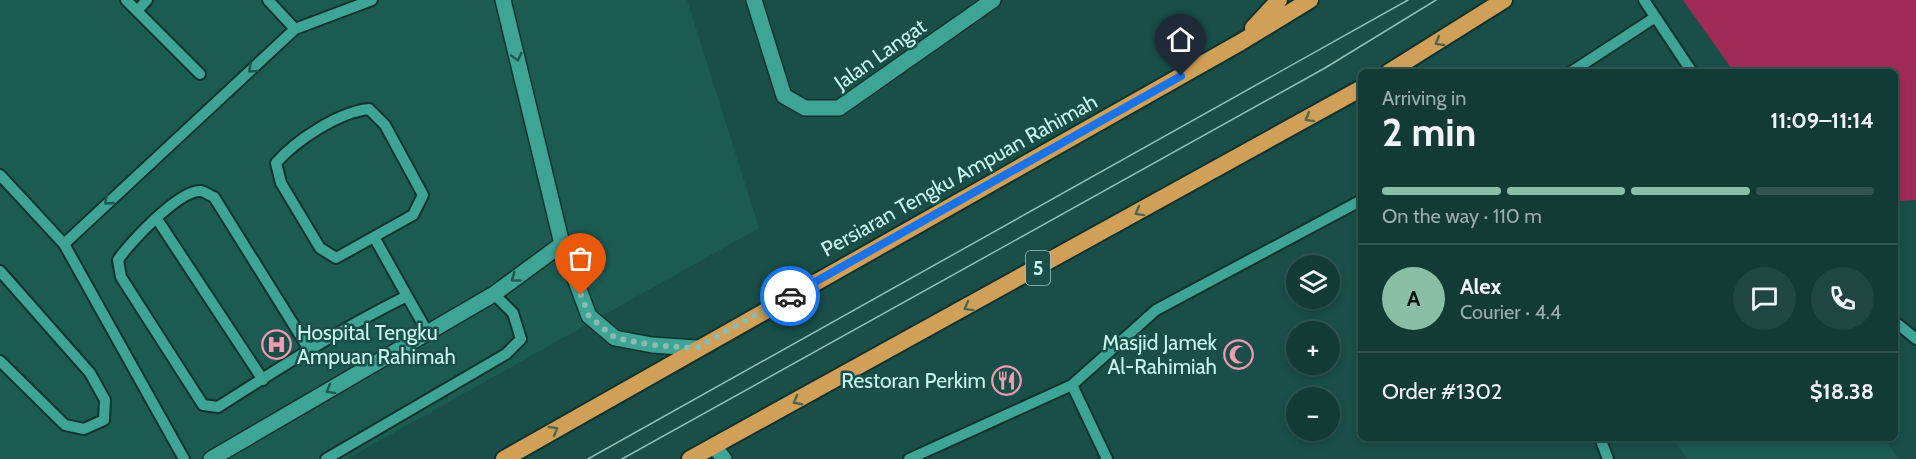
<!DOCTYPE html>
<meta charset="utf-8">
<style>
:root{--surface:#133b36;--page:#204642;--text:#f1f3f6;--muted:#9dadad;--line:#325551;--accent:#8abfa5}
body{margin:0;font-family:Cabin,sans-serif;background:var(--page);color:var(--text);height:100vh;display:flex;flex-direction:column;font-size:22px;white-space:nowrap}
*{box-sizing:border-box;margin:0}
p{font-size:20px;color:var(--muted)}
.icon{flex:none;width:33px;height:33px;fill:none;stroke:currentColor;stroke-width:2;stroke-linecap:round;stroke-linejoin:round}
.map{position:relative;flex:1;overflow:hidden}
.panel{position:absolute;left:1358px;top:69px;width:540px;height:372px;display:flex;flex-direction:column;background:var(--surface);border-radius:9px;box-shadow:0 3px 9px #0003,0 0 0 2px var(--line)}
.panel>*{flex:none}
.controls{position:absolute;left:1286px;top:255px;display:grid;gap:12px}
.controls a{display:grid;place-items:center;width:54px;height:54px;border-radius:50%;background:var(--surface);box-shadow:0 3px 9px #0003,0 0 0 2px var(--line);font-size:30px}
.pin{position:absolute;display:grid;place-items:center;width:51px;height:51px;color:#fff;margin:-62px -26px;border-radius:50% 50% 50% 0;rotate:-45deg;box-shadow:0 0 6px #0007}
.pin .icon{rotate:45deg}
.courier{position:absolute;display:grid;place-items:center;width:60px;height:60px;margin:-30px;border:4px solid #1a73e8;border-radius:50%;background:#fff;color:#222;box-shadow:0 2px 8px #0007}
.head em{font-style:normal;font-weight:700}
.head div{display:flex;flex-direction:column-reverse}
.head{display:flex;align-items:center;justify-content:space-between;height:102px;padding:0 24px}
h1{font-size:39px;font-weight:700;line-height:45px}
.bar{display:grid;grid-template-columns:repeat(4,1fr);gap:9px 6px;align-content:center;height:72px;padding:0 24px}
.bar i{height:8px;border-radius:4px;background:var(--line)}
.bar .current{background:var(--accent)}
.bar p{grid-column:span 4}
.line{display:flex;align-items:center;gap:15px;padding:0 24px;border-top:2px solid var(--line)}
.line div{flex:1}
.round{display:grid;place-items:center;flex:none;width:63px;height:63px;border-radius:32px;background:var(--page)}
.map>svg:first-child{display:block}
</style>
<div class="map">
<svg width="1916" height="459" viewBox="0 0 1916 459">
<rect width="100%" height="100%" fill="#194f48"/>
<path fill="#1c5b52" d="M0,0H687L759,228L347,459H0Z
M1673,438H1884L1899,459H1687Z"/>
<path fill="#a02b56" d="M1683,0H1916V200L1895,201L1894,72H1734Z"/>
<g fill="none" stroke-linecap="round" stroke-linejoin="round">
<defs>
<path id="service" d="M126,0L200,74
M268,0L295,29
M1644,0L1692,72
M138,10L147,0
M1571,72L1654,18
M369,109L385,125L423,195L413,215L336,258L320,248L281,183L276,163C296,140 339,112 369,109Z
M0,175L64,244L184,459
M157,219L263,380
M374,237L407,296
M64,244L295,29L372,0
M0,271L90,373L105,400L104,420L84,429L65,425L0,361
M1894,321L1916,339
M310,351L214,197C211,196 205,192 201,191C180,189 129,243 118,260L121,277L203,405L218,407C279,368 342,328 407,296L428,333
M1072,385L1107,459
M1600,438L1608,459
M326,459L506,354L521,339L513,313L494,294
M909,459L1072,385L1156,310L1360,201"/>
<path id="minor" d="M503,0L562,244L589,316L615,338L652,345L696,348
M754,0L784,96L805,108H839L993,0
M714,446L724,459
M211,459L494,294L562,244"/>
<path id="trunk" d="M1253,28L1279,0
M1389,72L1504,0
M504,459L1241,42L1310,0
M690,459L1360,89"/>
</defs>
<use href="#service" stroke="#12322d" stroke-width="14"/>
<use href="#minor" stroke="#12322d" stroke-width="18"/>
<use href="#trunk" stroke="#12322d" stroke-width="20"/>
<use href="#service" stroke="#3ea496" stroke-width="10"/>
<use href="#minor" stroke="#3ea496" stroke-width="15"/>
<use href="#trunk" stroke="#d1a058" stroke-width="16"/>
<path stroke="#90c0b8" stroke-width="1.5" d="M588,459L1408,0
M622,459L1325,68L1436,0"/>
</g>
<defs><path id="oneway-chevron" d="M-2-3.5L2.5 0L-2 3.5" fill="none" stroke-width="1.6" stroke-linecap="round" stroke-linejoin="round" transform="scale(1.5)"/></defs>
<g stroke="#50674d">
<use href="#oneway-chevron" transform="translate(1439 42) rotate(149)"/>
<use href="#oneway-chevron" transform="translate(1309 118) rotate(151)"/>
<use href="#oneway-chevron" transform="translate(1139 212) rotate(151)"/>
<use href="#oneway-chevron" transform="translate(968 307) rotate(151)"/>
<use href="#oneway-chevron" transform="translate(797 401) rotate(152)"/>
<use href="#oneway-chevron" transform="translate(554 430) rotate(-30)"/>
</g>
<g stroke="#1d5850">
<use href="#oneway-chevron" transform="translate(517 57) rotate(76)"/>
<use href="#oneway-chevron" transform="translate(252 69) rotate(138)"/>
<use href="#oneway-chevron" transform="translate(108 201) rotate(139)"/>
<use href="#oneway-chevron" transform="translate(515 278) rotate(144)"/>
<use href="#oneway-chevron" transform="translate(330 390) rotate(150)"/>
</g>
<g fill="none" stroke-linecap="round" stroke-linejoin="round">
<path stroke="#8bbcb3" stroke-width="6" stroke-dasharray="0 10.8" d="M581,295L589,316L615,338L652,345L696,348L790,296"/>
<path stroke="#1a73e8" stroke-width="8" d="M790,296L1181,76"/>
</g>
<defs>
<symbol id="hospital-ring" viewBox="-11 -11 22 22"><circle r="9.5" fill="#194f48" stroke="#f19ab1" stroke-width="1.5"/><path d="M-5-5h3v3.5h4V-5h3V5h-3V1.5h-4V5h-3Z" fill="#f19ab1"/></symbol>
<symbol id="mosque-ring" viewBox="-11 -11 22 22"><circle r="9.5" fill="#194f48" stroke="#f19ab1" stroke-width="1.5"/><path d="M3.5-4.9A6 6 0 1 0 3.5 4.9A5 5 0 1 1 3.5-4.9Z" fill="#f19ab1"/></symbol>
<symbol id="restaurant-ring" viewBox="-11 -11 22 22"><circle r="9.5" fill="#194f48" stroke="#f19ab1" stroke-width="1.5"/><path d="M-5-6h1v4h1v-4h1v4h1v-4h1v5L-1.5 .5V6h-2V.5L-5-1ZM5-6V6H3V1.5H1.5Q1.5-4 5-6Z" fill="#f19ab1"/></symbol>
</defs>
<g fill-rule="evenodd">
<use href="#hospital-ring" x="260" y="328" width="33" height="33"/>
<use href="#mosque-ring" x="1222" y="338" width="33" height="33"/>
<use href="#restaurant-ring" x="990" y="364" width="33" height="33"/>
</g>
<g text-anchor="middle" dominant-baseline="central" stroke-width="5" stroke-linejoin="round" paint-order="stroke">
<rect fill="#194f48" stroke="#94c4bc" stroke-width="1.5" x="1026" y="251" width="24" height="34" rx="4.5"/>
<g font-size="20" font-weight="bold" fill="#c8f6ed">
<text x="1038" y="268">5</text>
</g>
<g font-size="21" fill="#c8f6ed" stroke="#194f48">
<text transform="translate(880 54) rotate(-35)">Jalan Langat</text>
<text transform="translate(959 175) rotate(-29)">Persiaran Tengku Ampuan Rahimah</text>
</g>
<g font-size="21" fill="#c8f6ed" stroke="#194f48" text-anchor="end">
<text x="297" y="332" text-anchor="start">Hospital Tengku<tspan x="297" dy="24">Ampuan Rahimah</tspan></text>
<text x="1217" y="342">Masjid Jamek<tspan x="1217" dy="24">Al-Rahimiah</tspan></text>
<text x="986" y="380">Restoran Perkim</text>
</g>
</g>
</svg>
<div class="controls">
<a><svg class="icon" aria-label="layers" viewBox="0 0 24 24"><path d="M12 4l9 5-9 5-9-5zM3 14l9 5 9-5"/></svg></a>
<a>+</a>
<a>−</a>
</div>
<div class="pin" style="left:581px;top:295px;background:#ea580c"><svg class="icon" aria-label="bag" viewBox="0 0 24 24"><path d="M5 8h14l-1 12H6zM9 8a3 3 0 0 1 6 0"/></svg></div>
<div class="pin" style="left:1181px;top:76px;background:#1f2937"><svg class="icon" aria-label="home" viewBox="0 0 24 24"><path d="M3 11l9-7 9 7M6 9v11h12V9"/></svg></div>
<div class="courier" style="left:790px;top:296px"><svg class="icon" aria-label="car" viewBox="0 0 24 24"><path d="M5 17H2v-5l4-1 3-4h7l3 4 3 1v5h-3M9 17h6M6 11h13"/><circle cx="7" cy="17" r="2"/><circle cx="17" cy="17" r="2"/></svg></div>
<section class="panel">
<div class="head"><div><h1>2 min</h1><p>Arriving in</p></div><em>11:09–11:14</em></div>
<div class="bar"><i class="current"></i><i class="current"></i><i class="current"></i><i></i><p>On the way · 110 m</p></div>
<div class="line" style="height:108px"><b class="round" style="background:var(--accent);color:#111">A</b><div><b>Alex</b><p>Courier · 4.4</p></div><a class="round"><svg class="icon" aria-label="chat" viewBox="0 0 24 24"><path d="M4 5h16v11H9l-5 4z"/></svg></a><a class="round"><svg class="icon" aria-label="phone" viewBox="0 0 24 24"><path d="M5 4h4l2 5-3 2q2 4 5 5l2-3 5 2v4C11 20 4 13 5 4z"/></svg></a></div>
<div class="line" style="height:78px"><div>Order #1302</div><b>$18.38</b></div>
</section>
</div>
